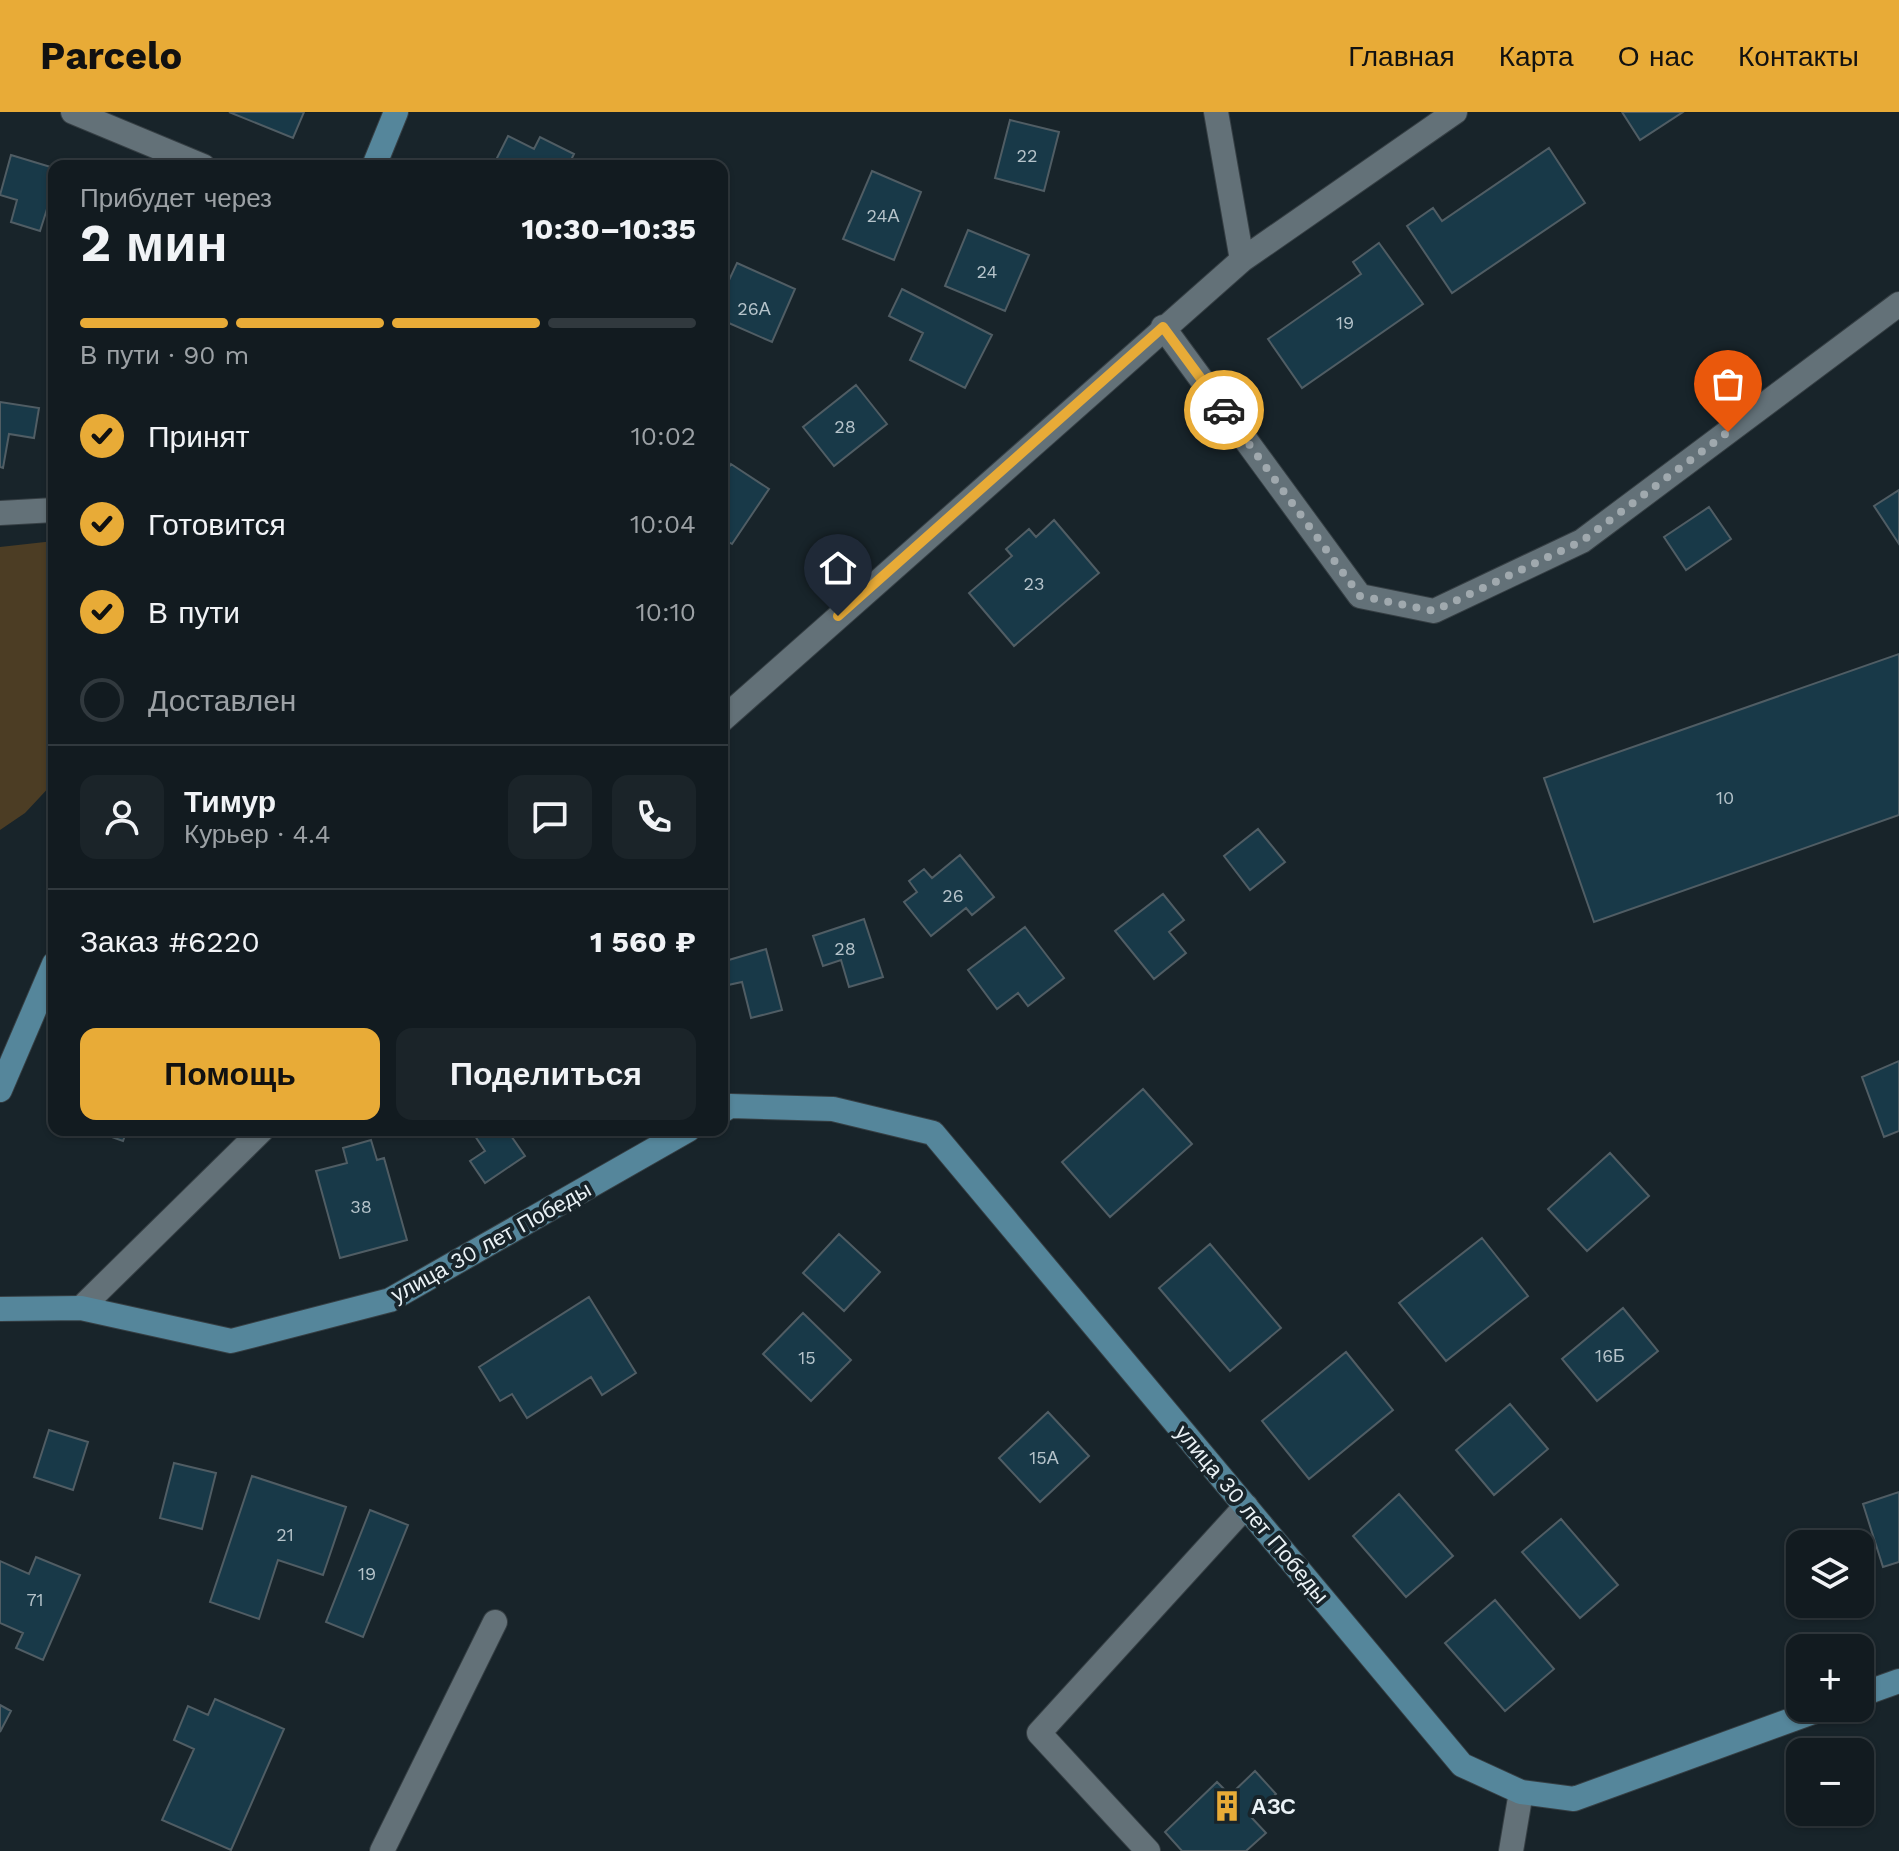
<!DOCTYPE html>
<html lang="ru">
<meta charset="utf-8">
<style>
:root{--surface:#121b20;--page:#1b2429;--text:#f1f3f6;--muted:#9ca1a5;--line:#31393e;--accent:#e8ab37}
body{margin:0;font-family:"Work Sans",sans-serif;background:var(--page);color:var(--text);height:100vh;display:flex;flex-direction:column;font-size:30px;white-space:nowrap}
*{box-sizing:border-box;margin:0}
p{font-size:26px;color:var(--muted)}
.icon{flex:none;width:44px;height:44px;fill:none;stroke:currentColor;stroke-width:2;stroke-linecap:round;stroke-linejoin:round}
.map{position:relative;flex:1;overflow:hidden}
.details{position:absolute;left:48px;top:48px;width:680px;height:976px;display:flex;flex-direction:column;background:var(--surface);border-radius:16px;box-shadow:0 2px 6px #0004,0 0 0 2px var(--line)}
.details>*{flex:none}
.fabs{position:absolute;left:1786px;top:1418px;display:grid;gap:16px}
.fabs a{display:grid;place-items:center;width:88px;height:88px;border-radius:16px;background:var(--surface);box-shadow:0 2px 6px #0004,0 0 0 2px var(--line);font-size:40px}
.pin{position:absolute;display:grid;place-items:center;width:68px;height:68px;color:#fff;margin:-82px -34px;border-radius:50% 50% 50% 0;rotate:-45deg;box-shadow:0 0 8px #0007}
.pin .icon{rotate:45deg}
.courier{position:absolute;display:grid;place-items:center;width:80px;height:80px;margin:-40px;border:6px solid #e8ab37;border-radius:50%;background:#fff;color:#222;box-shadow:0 2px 10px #0007}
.head em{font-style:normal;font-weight:700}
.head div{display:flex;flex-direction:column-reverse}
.head{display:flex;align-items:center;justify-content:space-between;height:136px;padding:0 32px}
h1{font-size:52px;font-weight:700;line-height:60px}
.bar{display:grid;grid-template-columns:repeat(4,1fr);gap:12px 8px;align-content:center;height:96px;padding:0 32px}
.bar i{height:10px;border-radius:6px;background:var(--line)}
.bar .on{background:var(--accent)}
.bar p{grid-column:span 4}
.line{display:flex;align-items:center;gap:20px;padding:0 32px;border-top:2px solid var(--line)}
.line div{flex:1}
.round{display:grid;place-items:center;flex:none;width:84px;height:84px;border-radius:16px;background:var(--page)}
ol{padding:0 32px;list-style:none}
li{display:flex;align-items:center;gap:24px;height:88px}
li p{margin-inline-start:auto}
li .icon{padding:8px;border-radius:50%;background:var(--accent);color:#111;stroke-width:4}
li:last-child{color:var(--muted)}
li i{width:44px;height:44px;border:4px solid var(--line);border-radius:50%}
.cta{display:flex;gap:16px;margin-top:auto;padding:16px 32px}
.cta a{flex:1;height:92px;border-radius:16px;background:var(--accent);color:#111;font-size:32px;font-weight:700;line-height:92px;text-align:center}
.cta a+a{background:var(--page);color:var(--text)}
header{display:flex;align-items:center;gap:48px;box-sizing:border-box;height:112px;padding:0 40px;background:var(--accent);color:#111}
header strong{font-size:38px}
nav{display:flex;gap:44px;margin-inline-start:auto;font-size:28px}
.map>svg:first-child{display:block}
</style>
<header>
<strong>Parcelo</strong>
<nav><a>Главная</a><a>Карта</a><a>О нас</a><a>Контакты</a></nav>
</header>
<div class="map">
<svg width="1899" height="1739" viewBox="0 0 1899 1739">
<rect width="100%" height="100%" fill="#18242a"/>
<path fill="#4c3d24" d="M54,429V670L25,701L0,718V435Z"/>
<path fill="#183948" stroke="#505d64" stroke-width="2" d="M229,0H304L293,26Z
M1622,0H1683L1640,28Z
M1010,8L1059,20L1044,79L995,66Z
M508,24L534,37L540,25L574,42L568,54H493Z
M1549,36L1585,91L1452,181L1407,114L1433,96L1442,109Z
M11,43L54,56V75L40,119L11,110L17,88L0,83Z
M872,59L921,80L894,148L843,127Z
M968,118L1029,143L1005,199L945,174Z
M1379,131L1423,192L1302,276L1268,227L1361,162L1353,150Z
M737,151L795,177L772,230L722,208V183Z
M902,177L992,223L965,276L910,248L923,221L889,204Z
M856,273L887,312L834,354L803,315Z
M0,290L39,296L34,326L9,322L3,356L0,355Z
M731,352L769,377L732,432L722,426V366Z
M1899,378V432L1874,394Z
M1709,395L1731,427L1686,458L1664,425Z
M1054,408L1099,461L1014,534L969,481L1012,444L1006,437L1029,417L1036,425Z
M1899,542V703L1594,810L1544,666Z
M1258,717L1285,750L1250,778L1224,744Z
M960,743L994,785L972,803L966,796L931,824L904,790L917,780L909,769L924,757L932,766Z
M1163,782L1184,808L1169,820L1186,841L1154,867L1115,819Z
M864,807L883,865L849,875L841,848L823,854L813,824Z
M1025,815L1064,866L1028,894L1018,881L997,897L968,858Z
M766,837L782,898L751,906L742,870L728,873L722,850Z
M1899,949V1019L1884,1025L1862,965Z
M1143,977L1192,1032L1110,1105L1062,1050Z
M92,1018H127L123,1029Z
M471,1018H507L525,1044L485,1071L470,1049L485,1039Z
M371,1028L377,1048L384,1046L407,1128L340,1146L316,1059L347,1051L343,1036Z
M1610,1041L1649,1084L1587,1139L1548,1097Z
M839,1122L880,1160L844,1199L803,1161Z
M1482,1126L1528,1184L1446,1249L1399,1191Z
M1210,1132L1281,1216L1230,1259L1159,1176Z
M589,1185L636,1261L602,1283L591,1265L527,1306L512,1282L500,1289L479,1255Z
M1623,1196L1658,1239L1597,1289L1562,1247Z
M803,1201L851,1248L811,1289L763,1242Z
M1346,1240L1393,1298L1309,1367L1262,1309Z
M1510,1292L1548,1337L1494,1383L1456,1338Z
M1048,1300L1089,1344L1040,1390L999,1346Z
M49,1318L88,1330L73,1378L34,1365Z
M174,1351L216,1361L202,1417L160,1406Z
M252,1364L346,1395L323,1463L278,1448L259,1507L210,1490Z
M1899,1380V1450L1883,1455L1863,1392Z
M1399,1382L1453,1444L1406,1485L1353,1424Z
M370,1398L408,1413L363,1525L326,1510Z
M1561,1407L1618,1473L1580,1506L1522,1440Z
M36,1445L80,1463L43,1548L16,1536L23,1521L0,1511V1449L29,1462Z
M1495,1488L1554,1557L1505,1599L1445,1531Z
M215,1587L284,1617L231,1738L162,1708L194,1637L174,1628L188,1594L208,1603Z
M0,1593L11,1599L0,1620Z
M1255,1659L1276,1682L1251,1705L1266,1721L1246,1739H1182L1165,1720L1217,1670L1230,1683Z"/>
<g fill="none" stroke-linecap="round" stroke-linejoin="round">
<defs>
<path id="lane" d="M1163,215L1360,484L1434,499L1582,429L1899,192
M1148,1739L1039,1621L1246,1394
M1511,1739L1521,1680"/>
<path id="street" d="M73,0L203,54
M1216,0L1242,148
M0,401L54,398
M722,608L1242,148L1455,0
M81,1196L262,1018
M382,1739L495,1510"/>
<path id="secondary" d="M374,54L396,0
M0,978L54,852
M722,999L730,994L833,997L933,1021L1462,1653L1521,1680L1574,1687L1824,1596
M0,1197L81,1196L231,1229L390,1188L688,1018
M1860,1583L1899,1569"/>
</defs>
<use href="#lane" stroke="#363f44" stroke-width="26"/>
<use href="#street" stroke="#363f44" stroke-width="26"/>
<use href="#secondary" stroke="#363f44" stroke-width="26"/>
<use href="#lane" stroke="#637178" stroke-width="24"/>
<use href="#street" stroke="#637178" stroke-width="24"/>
<use href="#secondary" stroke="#55869b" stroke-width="24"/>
</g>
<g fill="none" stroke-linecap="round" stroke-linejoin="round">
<path stroke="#a0a9ae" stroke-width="8" stroke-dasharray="0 14.4" d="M1224,298L1360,484L1434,499L1582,429L1728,320"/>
<path stroke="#e8ab37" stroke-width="10" d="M838,504L1163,215L1224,298"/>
</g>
<defs>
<symbol id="building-bare" viewBox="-9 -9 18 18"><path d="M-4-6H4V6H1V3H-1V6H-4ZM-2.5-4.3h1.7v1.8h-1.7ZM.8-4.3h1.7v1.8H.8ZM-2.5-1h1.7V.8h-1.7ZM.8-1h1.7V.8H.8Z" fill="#e8ab37" stroke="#18242a" stroke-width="2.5" paint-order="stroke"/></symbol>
</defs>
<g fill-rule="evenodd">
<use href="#building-bare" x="1205" y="1672" width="44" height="44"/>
</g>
<g text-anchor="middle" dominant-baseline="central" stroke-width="8" stroke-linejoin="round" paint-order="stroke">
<g font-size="18" fill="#b5c3ca">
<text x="1027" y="43">22</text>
<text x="883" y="103">24А</text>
<text x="987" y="159">24</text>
<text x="754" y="196">26А</text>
<text x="1345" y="210">19</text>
<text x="845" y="314">28</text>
<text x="1034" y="471">23</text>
<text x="1725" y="685">10</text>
<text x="953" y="783">26</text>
<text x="845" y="836">28</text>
<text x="361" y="1094">38</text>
<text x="1610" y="1243">16Б</text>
<text x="807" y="1245">15</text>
<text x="1044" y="1345">15А</text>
<text x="285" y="1422">21</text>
<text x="367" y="1461">19</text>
<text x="35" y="1487">71</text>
</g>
<g font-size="22" fill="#e9f1f5" stroke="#18242a">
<text transform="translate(491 1130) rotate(-29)">улица 30 лет Победы</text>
<text transform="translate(1252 1402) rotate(50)">улица 30 лет Победы</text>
</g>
<g font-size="22" font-weight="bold" fill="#e9f1f5" stroke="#18242a" text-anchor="start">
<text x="1251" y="1694">АЗС</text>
</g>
</g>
</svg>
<div class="fabs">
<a><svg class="icon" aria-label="layers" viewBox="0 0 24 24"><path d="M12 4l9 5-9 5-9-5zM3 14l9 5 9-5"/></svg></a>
<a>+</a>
<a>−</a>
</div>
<div class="pin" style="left:1728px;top:320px;background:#ea580c"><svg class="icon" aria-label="bag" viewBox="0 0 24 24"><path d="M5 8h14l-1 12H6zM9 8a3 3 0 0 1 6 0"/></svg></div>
<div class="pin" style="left:838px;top:504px;background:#1f2937"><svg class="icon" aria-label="home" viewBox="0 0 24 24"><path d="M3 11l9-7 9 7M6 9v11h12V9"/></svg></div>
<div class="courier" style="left:1224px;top:298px"><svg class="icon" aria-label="car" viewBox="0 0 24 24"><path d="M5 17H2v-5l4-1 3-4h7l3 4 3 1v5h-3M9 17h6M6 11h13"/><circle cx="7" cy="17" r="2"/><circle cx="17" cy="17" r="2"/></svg></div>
<section class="details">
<div class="head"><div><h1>2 мин</h1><p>Прибудет через</p></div><em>10:30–10:35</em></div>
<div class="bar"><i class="on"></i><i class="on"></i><i class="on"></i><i></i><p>В пути · 90 m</p></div>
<ol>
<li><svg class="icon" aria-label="check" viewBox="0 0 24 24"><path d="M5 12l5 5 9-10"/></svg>Принят<p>10:02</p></li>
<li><svg class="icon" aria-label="check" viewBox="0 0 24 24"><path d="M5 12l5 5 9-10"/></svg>Готовится<p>10:04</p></li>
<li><svg class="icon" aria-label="check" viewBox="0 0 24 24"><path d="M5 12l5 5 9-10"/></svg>В пути<p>10:10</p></li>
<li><i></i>Доставлен</li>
</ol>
<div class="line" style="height:144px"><a class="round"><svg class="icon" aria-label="person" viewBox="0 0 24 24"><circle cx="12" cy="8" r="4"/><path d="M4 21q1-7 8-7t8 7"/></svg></a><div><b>Тимур</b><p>Курьер · 4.4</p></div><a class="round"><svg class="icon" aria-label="chat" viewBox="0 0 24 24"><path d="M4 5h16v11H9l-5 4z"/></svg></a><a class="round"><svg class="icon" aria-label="phone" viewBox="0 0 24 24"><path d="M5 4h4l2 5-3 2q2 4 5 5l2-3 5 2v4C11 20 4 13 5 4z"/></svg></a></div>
<div class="line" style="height:104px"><div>Заказ #6220</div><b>1 560 ₽</b></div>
<div class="cta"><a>Помощь</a><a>Поделиться</a></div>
</section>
</div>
